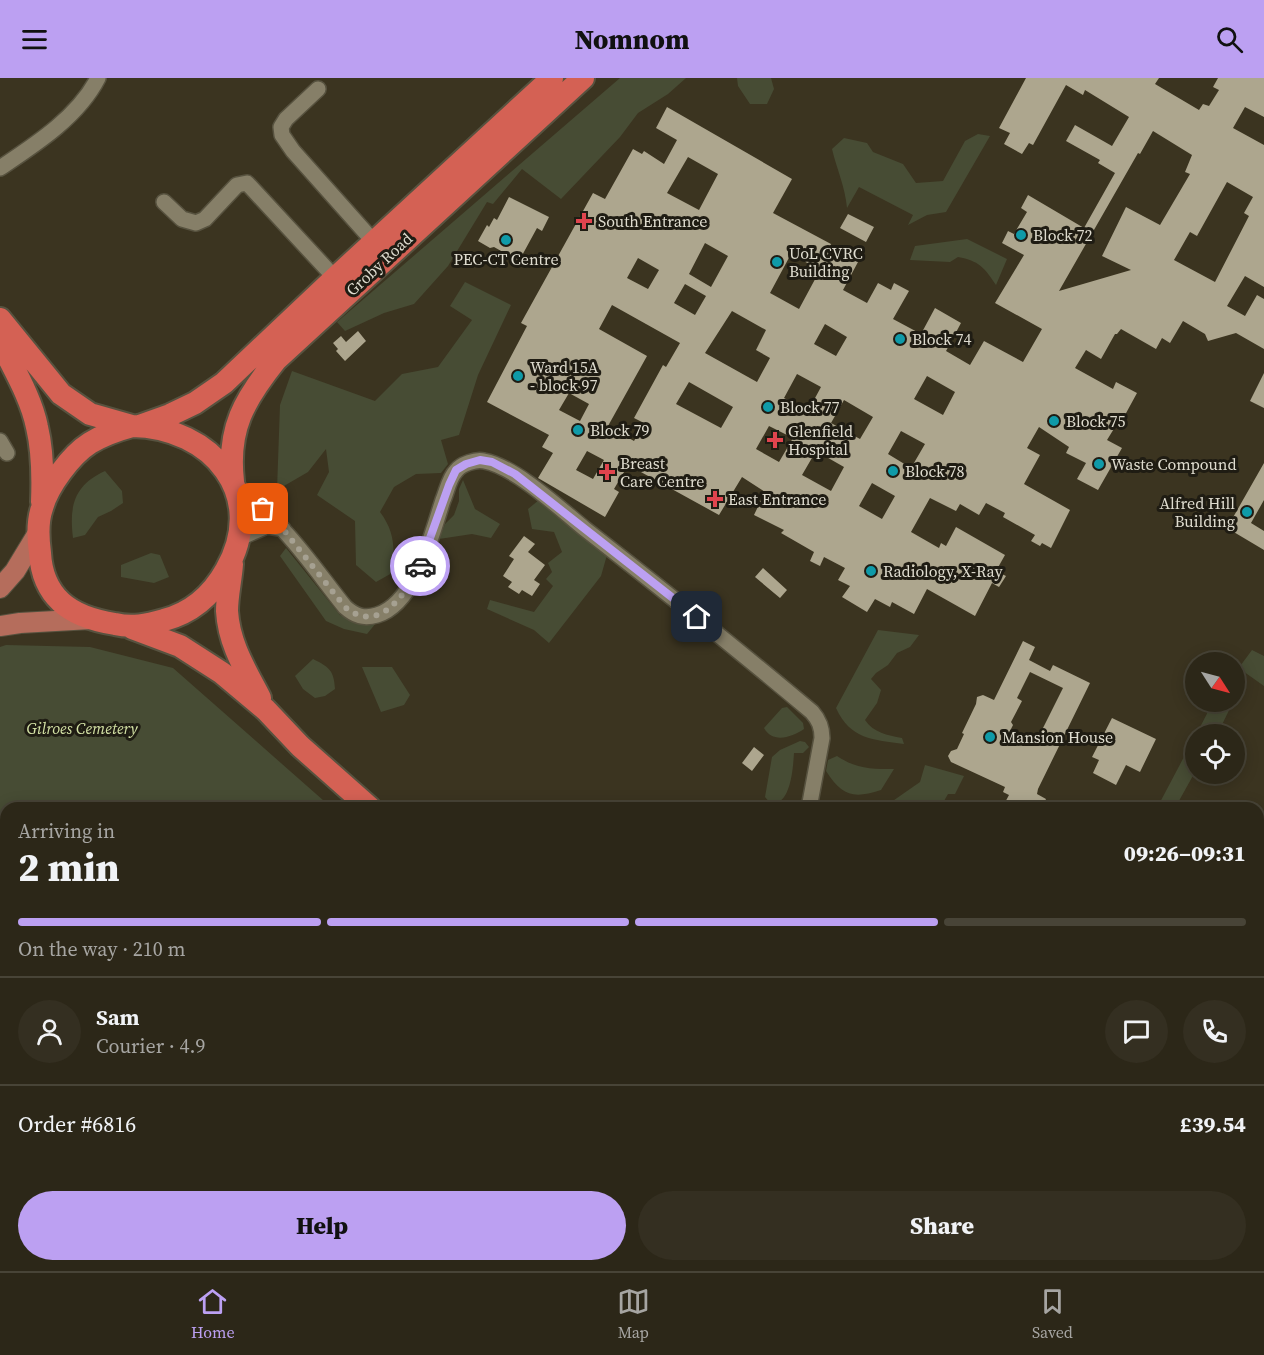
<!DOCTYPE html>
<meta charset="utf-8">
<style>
:root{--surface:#2c2718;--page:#342f21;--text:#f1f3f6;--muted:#a6a5a2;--line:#484437;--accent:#bca0f2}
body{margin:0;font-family:"Source Serif 4",serif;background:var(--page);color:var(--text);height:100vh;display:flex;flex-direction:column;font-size:22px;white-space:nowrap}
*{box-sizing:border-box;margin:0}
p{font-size:20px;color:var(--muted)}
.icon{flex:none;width:33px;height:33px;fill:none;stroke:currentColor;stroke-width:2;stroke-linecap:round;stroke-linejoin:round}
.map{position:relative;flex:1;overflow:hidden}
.panel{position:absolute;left:0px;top:724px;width:1264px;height:470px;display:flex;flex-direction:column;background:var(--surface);border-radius:18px 18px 0 0;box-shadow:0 3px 15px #0003,0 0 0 2px var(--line)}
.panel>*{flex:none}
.needle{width:39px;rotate:126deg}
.controls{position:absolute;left:1185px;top:574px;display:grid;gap:12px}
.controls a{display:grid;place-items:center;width:60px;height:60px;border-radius:50%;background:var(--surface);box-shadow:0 3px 15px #0003,0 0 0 2px var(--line);font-size:30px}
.pin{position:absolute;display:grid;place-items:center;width:51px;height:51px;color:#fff;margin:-26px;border-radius:12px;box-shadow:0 3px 9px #0006}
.courier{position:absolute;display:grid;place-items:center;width:60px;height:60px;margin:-30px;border:4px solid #bca0f2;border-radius:50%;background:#fff;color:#222;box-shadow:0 2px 8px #0007}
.summary em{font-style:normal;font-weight:800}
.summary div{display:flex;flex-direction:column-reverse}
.summary{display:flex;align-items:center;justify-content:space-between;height:102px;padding:0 18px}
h1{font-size:39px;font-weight:800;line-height:45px}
.bar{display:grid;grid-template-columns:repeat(4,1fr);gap:9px 6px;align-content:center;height:72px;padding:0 18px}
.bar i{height:8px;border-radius:4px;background:var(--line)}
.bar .on{background:var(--accent)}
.bar p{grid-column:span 4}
.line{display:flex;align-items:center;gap:15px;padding:0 18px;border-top:2px solid var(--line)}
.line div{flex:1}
.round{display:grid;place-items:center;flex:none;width:63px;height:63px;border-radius:32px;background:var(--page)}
.cta{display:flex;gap:12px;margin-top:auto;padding:12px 18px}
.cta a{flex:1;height:69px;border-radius:36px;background:var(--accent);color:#111;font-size:24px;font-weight:800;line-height:69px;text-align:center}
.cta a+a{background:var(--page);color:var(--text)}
header{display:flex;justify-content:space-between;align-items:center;height:78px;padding:0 18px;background:var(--accent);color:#111;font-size:27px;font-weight:800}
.tab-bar{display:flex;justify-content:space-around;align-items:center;height:84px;border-top:2px solid var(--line);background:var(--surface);font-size:16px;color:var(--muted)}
.tab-bar a{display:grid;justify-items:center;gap:3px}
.tab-bar .on{color:var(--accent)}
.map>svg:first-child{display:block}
</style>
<header><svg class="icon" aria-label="menu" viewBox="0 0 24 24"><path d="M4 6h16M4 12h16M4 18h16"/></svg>Nomnom<svg class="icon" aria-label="search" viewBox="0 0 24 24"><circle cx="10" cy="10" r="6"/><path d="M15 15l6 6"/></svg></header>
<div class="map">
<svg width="1264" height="1193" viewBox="0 0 1264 1193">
<rect width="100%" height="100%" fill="#3b3420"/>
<path fill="#474c34" d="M620,0H686L668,16L638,35L620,59L561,121L522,91L493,126L487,124L448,188L414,226L384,235L345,253L337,244Z
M737,0H771L774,11L767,26H750L738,8Z
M978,56L990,58L946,134L927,137L908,147L913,137L859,109L847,130C845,108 837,92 832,71L844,60L867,65L873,74L903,86L916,105L943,103L965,63Z
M967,161L1007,181L996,207C984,189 979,183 958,179L950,184L910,182L915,168Z
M465,204L511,227L478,297L459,357L441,362L448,386L441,395L416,396L394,409L380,434C395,454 395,471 392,495L376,504L356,487L355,443L317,417L329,394L326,371L308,394L277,412L280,327L292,293L375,323L402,296L438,289L472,242L450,228Z
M105,393L122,413L123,425L111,433L98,439L85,457L73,460C69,428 74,407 105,393Z
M463,402L475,431L500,446L491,460L472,456L439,461L445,446L454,437L459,423V411Z
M539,422L607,477L601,498L549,565L534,552L487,531L490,522L534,534L553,508L546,501L552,494L548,485L562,474L554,454L532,451L528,431Z
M286,470L340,537L376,545L367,556L344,551L326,543L280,478Z
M151,475L160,477L169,499L154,505L121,499V487Z
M878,552L919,557L910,569L897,575L888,587L876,595L871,601L881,612L877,625L865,642C874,655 887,657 902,660L904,666C873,662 850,661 836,630Z
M6,567L90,569L173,590L332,730H6V1188H765L769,1193H0V569Z
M1252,572L1264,578V608L1240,591L1235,618V595Z
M313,581C329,589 334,592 335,611L325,618L315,620L303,611L295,598Z
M362,589H392L410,617L404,627L381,634Z
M1213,624H1233L1217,657H1196Z
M787,629L803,645L804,651C792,659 773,666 764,650L782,630Z
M1195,658V694L1175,730H1157Z
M800,663L805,664L809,669L803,675H794C793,690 791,727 771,726L765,719L772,679L780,672Z
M837,678C856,691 872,691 894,691L881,712C853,721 842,718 826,693L828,682Z
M925,687L964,698L955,716H948L940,730H889L887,727L920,704Z"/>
<path fill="#ada68e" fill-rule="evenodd" d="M1026,0H1159L1155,6L1199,32L1203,26L1209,28L1219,12L1213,9L1218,0H1264V39L1245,29L1233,50L1264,67V209L1245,198L1227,228L1245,238L1257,217L1264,221V271L1236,255L1208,263L1205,256L1183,243L1170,265L1162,260L1156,271L1121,251L1117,256H1115L1101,281L1086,272L1075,290L1113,311L1116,304L1137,315L1125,337L1123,336L1107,362L1122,370L1098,412L1077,401L1086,385L1066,375L1069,369L1039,349L1027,370L1040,377L1024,406L1070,432L1051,470L1042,465L1040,468L1031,463L1035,457L1003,439L1005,435L986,425L979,437L960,426L956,433L930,420L911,454L939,470L941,465L946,468L956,449L1005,477L996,493L1006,498L999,509L992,505L975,538L927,511L914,536L892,524L890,529L875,521L867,534L842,519L850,508L838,502L845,490L824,479L820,488L810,483L814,474L781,455L784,452L754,437L765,414L742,399L719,437L630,388L629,390L627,389L614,411L619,414L605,439L538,400L553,375L542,369L549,357L487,324L527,248L521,245L593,115L605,121L633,71L642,76L644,73L664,86L677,62L656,50L667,29L792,101L773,135L831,166L830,169L858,184L843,212L867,225L878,205L891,212L894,205L909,213L893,241L921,256L935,230L961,245L946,273L970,287L984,263L1023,284L1042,251L995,225L1024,177L1002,165L1008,153L1014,156L1027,134L1021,130L1028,117L1084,150L1115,95L1098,85L1100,82L1066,63L1075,47L1112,68L1129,39L1085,12L1083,17L1066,7L1033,67L1029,65L1022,76L1004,66L1010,55L999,50ZM1153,53L1192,77L1185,94L1190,96L1160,147L1126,129L1102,178L1131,192L1059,213L1138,75L1140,76ZM688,79L718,96L699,132L667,115ZM1227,104L1253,119L1244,135L1249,138L1215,204L1174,182L1190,154L1197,158ZM705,165L728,178L711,209L689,196ZM791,176L820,192L799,231L770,215ZM638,180L659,192L648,211L627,200ZM685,206L706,218L695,237L674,225ZM612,227L680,265L666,289L663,287L634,340L644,345L634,363L608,348L647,278L599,251ZM732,233L766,252L756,272L770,280L757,304L705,275ZM825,246L847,259L836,278L814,266ZM797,296L821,309L808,333L784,320ZM927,298L955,314L943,337L914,321ZM689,304L733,329L721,350L676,326ZM569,315L589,326L580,343L559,332ZM844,322L873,339L860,361L831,345ZM769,348L793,360L779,384L756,371ZM901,353L925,366L911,390L888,376ZM587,373L604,382L593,401L576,392ZM816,373L844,389L831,413L802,397ZM872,405L895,418L882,441L859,428Z
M509,119L549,139L542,153L537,150L519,183L494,169L490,170L478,163L487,147L489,149L494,140L497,142Z
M848,136L874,149L866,164L840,150Z
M358,253L366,263L345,283L336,273L338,271L333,265L341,258L346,264Z
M1264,295V330L1250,323Z
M1264,385V422L1251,445L1264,453V472L1227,450Z
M524,458L535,466L528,474L545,487L534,502L540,506L532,518L522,512L519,516L508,509L512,504L503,498L514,481L509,478Z
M763,490L787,512L780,520L755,499Z
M1023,563L1035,569L1029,582L1050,593L1053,587L1090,605L1038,711L1037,716L1046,721L1042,730H1002L1009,717L1003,714L1005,709L951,684L948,678L951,673L957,671L964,656L962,655L976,626L977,619L983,617L994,622ZM1030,594L1063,610L1034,668L1009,655L1013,647L1011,644L1022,623L1017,620Z
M1112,640L1156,661L1140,694L1126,687L1116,707L1093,695L1099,682L1092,679Z
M754,669L764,677L752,693L742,685Z"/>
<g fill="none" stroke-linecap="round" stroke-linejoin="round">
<defs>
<path id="minor" d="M318,11L286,41L281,49L282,57L293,73L374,164
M0,90C36,66 78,39 98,0
M164,124L182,141L196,145L205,141L237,107L247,105L335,200
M0,363L7,375
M237,414C283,441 312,488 345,529C355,538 364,541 377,537C416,525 432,455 443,422C447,413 449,400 456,393C461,386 476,381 484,383C516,389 559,430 585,451C662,511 737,571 812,634C819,642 822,649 822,660L809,730
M237,464L244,458L267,448L283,451
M1258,751L1264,755
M1258,818L1264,811
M1258,919L1264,922
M1039,1193L1041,1188"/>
<path id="major" d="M0,510L15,493L38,455
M0,548L20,545L91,541"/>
<path id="highway" d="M0,241L61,316L90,336L132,348
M0,263C13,290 31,319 37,349C43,374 43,399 42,424
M142,347L170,337L195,325L224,305L335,200L552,0
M132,348C212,349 269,417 226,492C212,517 191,535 164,542C147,547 132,550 115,546C96,543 75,537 61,524C47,511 41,493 40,475C38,460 37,444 42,430C48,408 71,377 90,365C103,357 117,352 132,348Z
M233,403C227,351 244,322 276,282L583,0
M232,486C231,501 227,518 227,533C229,566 245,591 260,620
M132,550L180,568L222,595L266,632L300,668L370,730
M821,1188L824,1193
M842,1188L846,1193"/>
</defs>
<use href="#minor" stroke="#57523f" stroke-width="18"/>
<use href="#major" stroke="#57523f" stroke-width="22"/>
<use href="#highway" stroke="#57523f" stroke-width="26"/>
<use href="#minor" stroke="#867f68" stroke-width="15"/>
<use href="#major" stroke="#b56d5c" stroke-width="20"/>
<use href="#highway" stroke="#d46154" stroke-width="22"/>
</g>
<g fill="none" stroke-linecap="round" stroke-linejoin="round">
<path stroke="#a6a192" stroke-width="6" stroke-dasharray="0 10.8" d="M263,431L283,451L345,529C379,558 406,515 420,488"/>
<path stroke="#bca0f2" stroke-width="8" d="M420,488L449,407L456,392L466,386L480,382L492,384L515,396L697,539"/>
</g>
<g fill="#e0444e" stroke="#1f1c13" stroke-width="2">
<path d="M581 134h6v6h6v6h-6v6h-6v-6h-6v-6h6z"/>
<path d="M772 353h6v6h6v6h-6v6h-6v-6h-6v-6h6z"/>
<path d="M604 385h6v6h6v6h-6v6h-6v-6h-6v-6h6z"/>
<path d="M712 412h6v6h6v6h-6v6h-6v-6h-6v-6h6z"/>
</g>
<g fill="#0f9aa8" stroke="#1f1c13" stroke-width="2">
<circle cx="1021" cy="157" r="6"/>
<circle cx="506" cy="162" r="6"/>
<circle cx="777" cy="184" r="6"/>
<circle cx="900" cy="261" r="6"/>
<circle cx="518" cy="298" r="6"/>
<circle cx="768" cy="329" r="6"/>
<circle cx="1054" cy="343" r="6"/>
<circle cx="578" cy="352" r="6"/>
<circle cx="1099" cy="386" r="6"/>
<circle cx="893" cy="393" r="6"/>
<circle cx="1247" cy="434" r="6"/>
<circle cx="871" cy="493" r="6"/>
<circle cx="990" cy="659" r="6"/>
</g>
<g text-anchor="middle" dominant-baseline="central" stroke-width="6" stroke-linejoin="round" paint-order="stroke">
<g font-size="16" fill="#dfdccf" stroke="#1f1c13" text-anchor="start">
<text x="598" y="143">South Entrance</text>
<text x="1033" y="157">Block 72</text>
<text x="789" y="175">UoL CVRC<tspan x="789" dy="18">Building</tspan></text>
<text x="506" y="181" text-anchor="middle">PEC-CT Centre</text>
<text x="912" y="261">Block 74</text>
<text x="530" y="289">Ward 15A<tspan x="530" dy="18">- block 97</tspan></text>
<text x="780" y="329">Block 77</text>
<text x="1066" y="343">Block 75</text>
<text x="590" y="352">Block 79</text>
<text x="788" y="353">Glenfield<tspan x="788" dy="18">Hospital</tspan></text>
<text x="620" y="385">Breast<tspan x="620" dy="18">Care Centre</tspan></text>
<text x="1111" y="386">Waste Compound</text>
<text x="905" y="393">Block 78</text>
<text x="728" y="421">East Entrance</text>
<text x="1235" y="425" text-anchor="end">Alfred Hill<tspan x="1235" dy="18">Building</tspan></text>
<text x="883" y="493">Radiology, X-Ray</text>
<text x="1002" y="659">Mansion House</text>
</g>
<g font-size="16" fill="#dfdccf" stroke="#1f1c13">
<text transform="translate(379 186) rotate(-43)">Groby Road</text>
</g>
<g font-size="16" font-style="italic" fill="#d4e2a5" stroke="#1f1c13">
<text x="82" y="650">Gilroes Cemetery</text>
</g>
</g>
</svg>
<div class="controls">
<a><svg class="needle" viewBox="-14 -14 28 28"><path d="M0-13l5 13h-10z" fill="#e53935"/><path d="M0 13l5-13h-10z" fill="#a6a5a2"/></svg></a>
<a><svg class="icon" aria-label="locate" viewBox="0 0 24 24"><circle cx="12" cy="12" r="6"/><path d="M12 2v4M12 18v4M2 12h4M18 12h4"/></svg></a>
</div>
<div class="pin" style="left:263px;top:431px;background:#ea580c"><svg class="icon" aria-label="bag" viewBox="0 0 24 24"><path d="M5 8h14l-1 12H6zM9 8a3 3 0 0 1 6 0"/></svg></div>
<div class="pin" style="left:697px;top:539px;background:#1f2937"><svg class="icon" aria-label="home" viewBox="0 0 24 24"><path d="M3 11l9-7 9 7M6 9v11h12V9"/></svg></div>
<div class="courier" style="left:420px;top:488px"><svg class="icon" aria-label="car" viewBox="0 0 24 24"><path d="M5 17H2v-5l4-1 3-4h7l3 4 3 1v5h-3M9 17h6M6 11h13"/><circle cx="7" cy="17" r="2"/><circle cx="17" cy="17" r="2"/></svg></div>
<section class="panel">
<div class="summary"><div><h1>2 min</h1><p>Arriving in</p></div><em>09:26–09:31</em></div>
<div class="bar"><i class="on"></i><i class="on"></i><i class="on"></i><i></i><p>On the way · 210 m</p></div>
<div class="line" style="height:108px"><a class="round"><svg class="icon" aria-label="person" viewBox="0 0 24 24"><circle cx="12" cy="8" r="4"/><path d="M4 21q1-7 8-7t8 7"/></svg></a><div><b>Sam</b><p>Courier · 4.9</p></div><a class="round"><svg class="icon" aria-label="chat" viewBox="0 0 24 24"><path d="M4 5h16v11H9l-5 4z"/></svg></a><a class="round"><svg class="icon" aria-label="phone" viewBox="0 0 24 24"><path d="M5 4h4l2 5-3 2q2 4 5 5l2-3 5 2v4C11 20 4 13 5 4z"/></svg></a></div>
<div class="line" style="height:78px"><div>Order #6816</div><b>£39.54</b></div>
<div class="cta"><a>Help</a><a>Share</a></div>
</section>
</div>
<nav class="tab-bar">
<a class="on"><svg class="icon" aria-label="home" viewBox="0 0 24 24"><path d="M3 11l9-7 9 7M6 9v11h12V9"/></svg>Home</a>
<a><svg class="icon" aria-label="map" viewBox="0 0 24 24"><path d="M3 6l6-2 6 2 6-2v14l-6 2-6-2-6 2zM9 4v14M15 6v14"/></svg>Map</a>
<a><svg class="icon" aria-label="saved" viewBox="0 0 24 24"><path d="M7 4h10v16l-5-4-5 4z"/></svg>Saved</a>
</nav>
